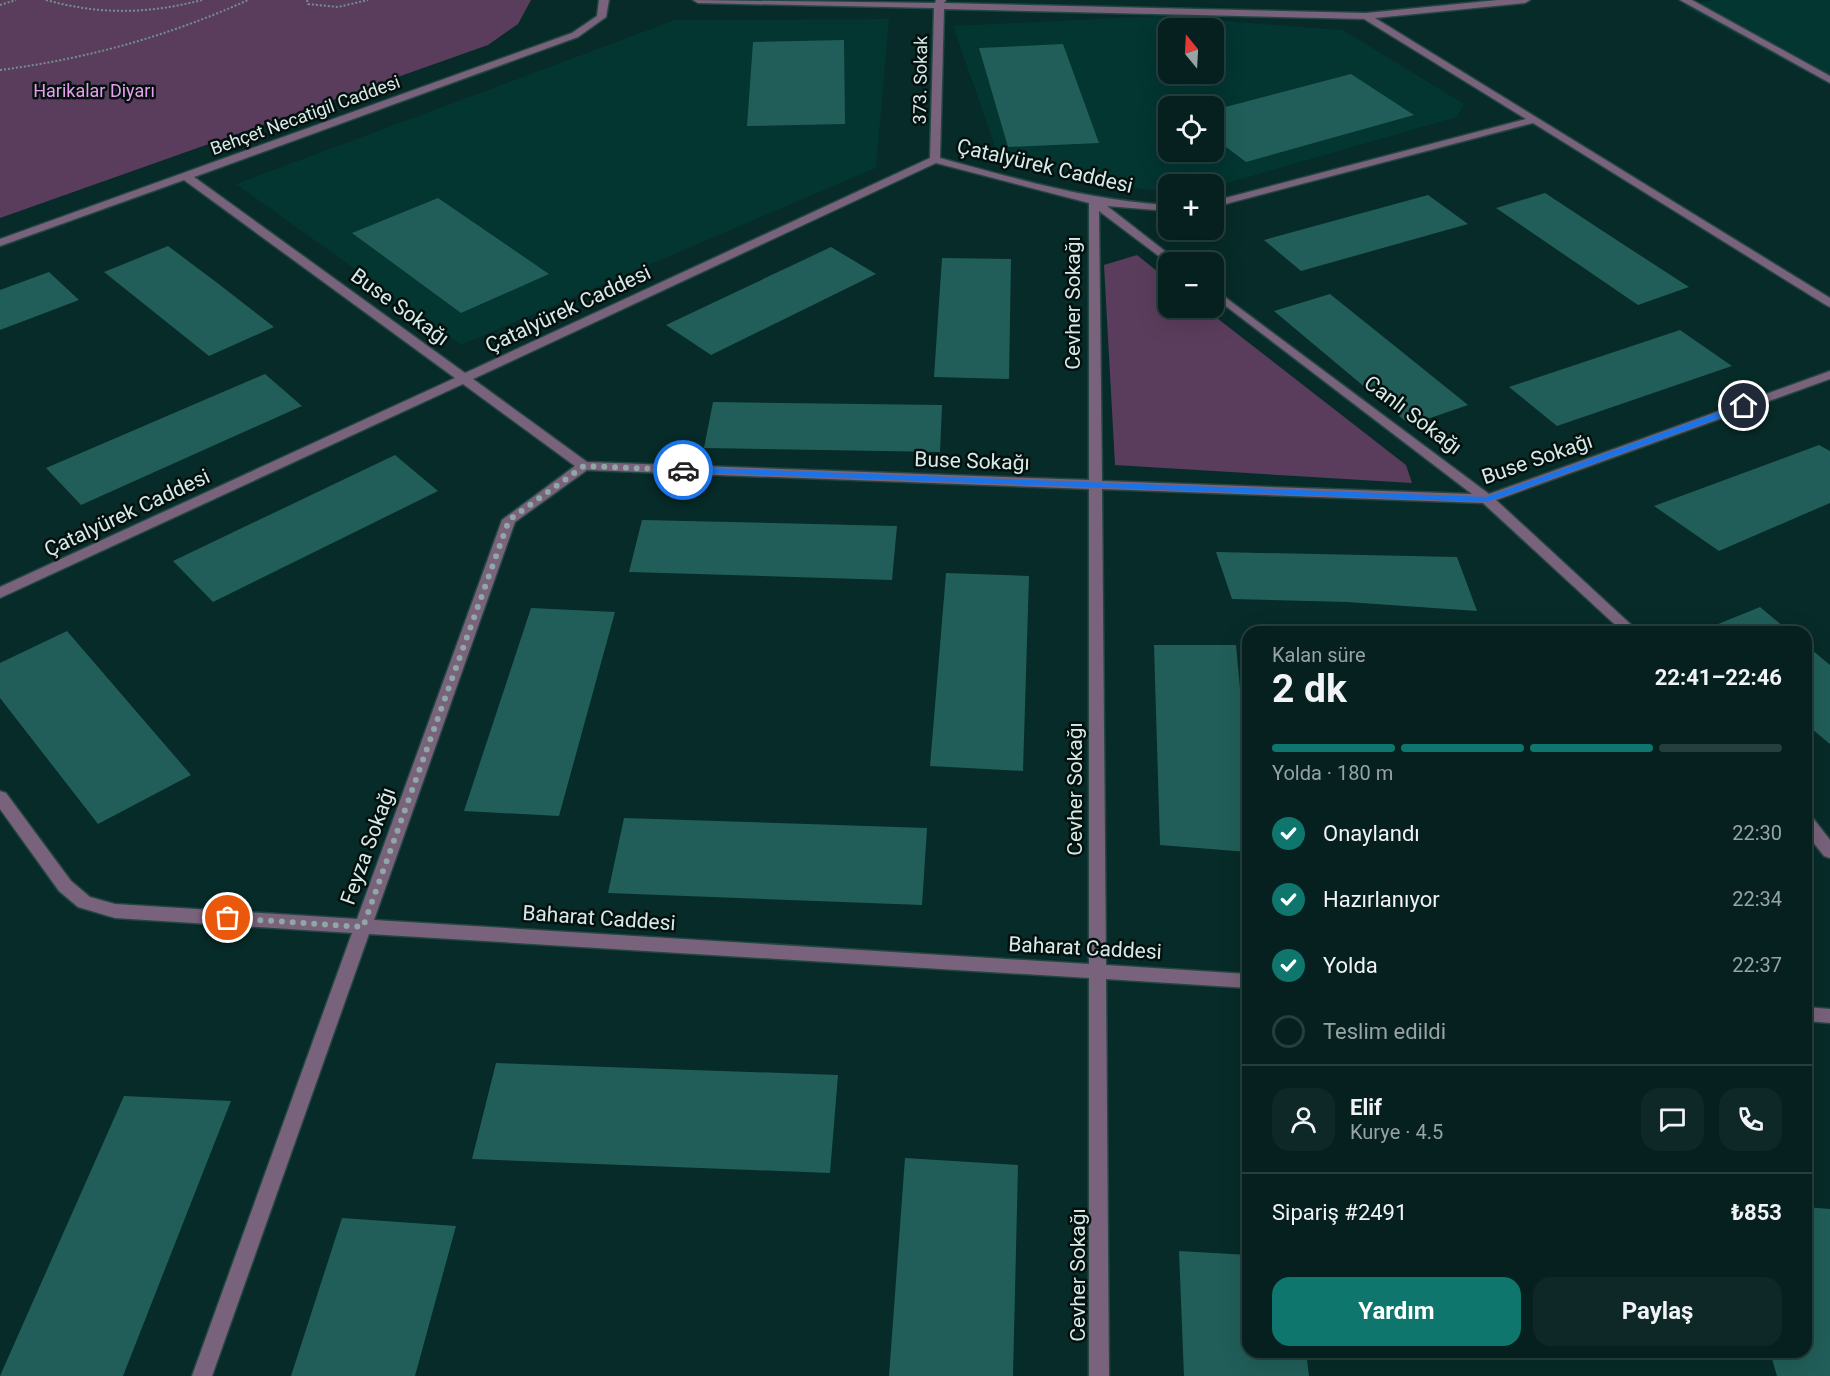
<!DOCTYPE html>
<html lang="tr">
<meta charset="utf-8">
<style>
:root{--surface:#05201e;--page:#0e2827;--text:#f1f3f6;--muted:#97a3a4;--line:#263e3c;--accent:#0f766e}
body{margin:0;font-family:Roboto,sans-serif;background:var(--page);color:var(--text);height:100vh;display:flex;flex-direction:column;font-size:22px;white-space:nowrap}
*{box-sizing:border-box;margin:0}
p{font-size:20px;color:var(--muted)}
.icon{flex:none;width:33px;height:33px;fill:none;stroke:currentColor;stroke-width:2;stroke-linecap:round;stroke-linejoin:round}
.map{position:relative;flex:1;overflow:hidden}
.side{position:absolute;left:1242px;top:626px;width:570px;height:732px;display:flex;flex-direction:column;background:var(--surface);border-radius:18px;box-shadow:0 6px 24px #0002,0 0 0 2px var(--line)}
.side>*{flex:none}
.needle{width:39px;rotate:342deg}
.tools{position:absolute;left:1158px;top:18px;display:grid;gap:12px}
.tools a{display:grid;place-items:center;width:66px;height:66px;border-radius:12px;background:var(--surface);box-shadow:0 6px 24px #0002,0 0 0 2px var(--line);font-size:30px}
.pin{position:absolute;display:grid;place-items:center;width:51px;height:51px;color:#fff;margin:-26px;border:3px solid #fff;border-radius:50%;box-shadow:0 2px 6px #0007}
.courier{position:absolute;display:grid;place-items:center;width:60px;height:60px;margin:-30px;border:4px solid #1a73e8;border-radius:50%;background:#fff;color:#222;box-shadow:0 2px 8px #0007}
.head em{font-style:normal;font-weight:700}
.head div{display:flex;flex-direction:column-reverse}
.head{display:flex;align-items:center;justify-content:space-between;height:102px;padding:0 30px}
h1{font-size:39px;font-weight:700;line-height:45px}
.bar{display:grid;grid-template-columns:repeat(4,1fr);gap:9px 6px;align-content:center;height:72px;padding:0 30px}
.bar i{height:8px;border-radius:4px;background:var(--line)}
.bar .current{background:var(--accent)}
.bar p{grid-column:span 4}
.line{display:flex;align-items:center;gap:15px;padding:0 30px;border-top:2px solid var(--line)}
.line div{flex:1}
.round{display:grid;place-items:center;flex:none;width:63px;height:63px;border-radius:18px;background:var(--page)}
ol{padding:0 30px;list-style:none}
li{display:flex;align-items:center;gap:18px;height:66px}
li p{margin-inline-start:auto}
li .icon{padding:6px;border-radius:50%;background:var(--accent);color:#fff;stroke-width:4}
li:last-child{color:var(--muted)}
li i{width:33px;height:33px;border:3px solid var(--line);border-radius:50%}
.button{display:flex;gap:12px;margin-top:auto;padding:12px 30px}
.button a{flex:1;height:69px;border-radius:18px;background:var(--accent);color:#fff;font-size:24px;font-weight:700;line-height:69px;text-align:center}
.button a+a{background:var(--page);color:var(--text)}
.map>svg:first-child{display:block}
</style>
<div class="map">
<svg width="1830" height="1376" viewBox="0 0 1830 1376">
<rect width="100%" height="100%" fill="#072b28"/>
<path fill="#033531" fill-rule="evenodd" d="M1713,0H1830V85L1683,6Z
M1156,16L1343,30L1464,104L1457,117L1214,187V184H1168V191L1141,189L998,155L953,26ZM1168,28H1214V74H1168ZM1168,106H1214V152H1168Z
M889,19L876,168L461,345L236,184L675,20Z"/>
<path fill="#5a3d5c" d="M0,0H531L518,24L488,45L0,218Z
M1137,255L1168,280V308H1204L1406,465L1412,483L1115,465L1104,265Z"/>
<path fill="#215e59" d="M844,40L845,124L747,126L753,42Z
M1063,44L1099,143L1008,147L979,48Z
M1351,74L1414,115L1246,162L1214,138V110Z
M1545,193L1615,239L1689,287L1638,305L1496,208Z
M1428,195L1468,224L1301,271L1264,240Z
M438,198L549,274L461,313L352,233Z
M168,246L220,285L274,327L209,356L104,272Z
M831,247L876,274L711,355L666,325Z
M942,258L1011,259L1009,379L934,377Z
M49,272L79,300L0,330V290Z
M1330,294L1396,347L1468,405L1410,425L1274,311Z
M1680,330L1732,366L1557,426L1509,387Z
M265,374L302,406L81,505L46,468Z
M713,402L942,405L940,452L704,448Z
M1819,445L1830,451V503L1719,551L1654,506Z
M395,455L438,491L213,602L173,561Z
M642,520L897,526L892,580L629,572Z
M1216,552L1457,557L1477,611L1347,602L1232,599Z
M946,573L1029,576L1023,771L930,766Z
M1760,607L1790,632H1701V631Z
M531,608L615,612L559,816L464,811Z
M67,631L191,775L98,824L0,698V663Z
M1154,645H1236L1248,776V852L1160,845Z
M1806,645L1830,665V744L1806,724Z
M624,818L927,828L922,905L608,893Z
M496,1063L838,1075L830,1173L472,1159Z
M124,1096L231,1101L123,1376H0Z
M905,1158L1018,1165L1013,1376H889Z
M1806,1207L1830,1209V1376H1777L1770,1352H1806Z
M342,1218L456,1226L415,1376H291Z
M1179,1251L1248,1255V1352H1306L1309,1376H1184Z"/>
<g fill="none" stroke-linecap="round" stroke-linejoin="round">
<defs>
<path id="minor" d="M599,0H609L606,17L578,37L194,177L465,373L930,158L934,8L698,3L693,0L935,3L936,0H946L944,3L1366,13L1498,0H1530L1525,3L1375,18L1830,298V307L1826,305L1533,123L1214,207V201L1526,119L1364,19L944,9L940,158C1018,179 1087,200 1168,205V211L1107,206L1179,262L1168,263L1099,211L1102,481L1472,494L1214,297V289L1489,494L1830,371V379L1496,500L1639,632H1623L1483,503L1102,489L1106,965L1248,974V988L1106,979L1109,1376H1089V978L369,934L212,1376H192L352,933L115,918L78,907L59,891L0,809V791L6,793L71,881L90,897L115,904L357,919L502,520L575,466L463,384L0,598V587L455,378L184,180L0,246V239L572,33L597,16ZM936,163L1089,203V480L587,462L473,379ZM587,470L1089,489V964L374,920L515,522Z
M1680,0H1692L1830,76V83Z
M1806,815L1812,817L1830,840V858L1824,856L1806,833Z
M1806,1007L1830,1009V1023L1806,1021Z"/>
</defs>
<use href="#minor" stroke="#244643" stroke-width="3"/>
<path stroke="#758f8d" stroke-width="2" stroke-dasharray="2 2" stroke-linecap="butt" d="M46,0C100,15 148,14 202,0
M307,0L308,4L338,7L368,0
M0,5L16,0
M0,70C86,59 169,36 248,0"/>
<use href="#minor" fill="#79627b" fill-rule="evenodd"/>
</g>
<path fill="#1a73e8" d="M1744,403L1747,404V408L1487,502L683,472L678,470L683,467L1486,497Z"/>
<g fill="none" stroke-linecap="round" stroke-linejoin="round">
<path stroke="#8fa7a5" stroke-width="6" stroke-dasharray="0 10.8" d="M228,918L363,927L509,520L584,466L683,470"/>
</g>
<g text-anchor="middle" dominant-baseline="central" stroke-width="5" stroke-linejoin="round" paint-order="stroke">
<g font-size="18" fill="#d8eae8" stroke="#04110f">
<text transform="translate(920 80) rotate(-89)">373. Sokak</text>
<text transform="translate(305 115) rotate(-20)">Behçet Necatigil Caddesi</text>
</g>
<g font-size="18" fill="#e99ff0" stroke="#04110f">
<text x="94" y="90">Harikalar Diyarı</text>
</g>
<g font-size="21" fill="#d8eae8" stroke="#04110f">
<text transform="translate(1045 166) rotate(13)">Çatalyürek Caddesi</text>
<text transform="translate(1073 303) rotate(-90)">Cevher Sokağı</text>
<text transform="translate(400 307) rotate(36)">Buse Sokağı</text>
<text transform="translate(568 309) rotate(-25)">Çatalyürek Caddesi</text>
<text transform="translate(1413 415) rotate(37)">Canlı Sokağı</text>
<text transform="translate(1537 459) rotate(-19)">Buse Sokağı</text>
<text transform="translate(972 461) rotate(2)">Buse Sokağı</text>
<text transform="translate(127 513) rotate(-25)">Çatalyürek Caddesi</text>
<text transform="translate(1075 789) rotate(-90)">Cevher Sokağı</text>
<text transform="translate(368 846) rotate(-70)">Feyza Sokağı</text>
<text transform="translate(599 918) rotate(4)">Baharat Caddesi</text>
<text transform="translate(1085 948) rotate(3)">Baharat Caddesi</text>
<text transform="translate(1078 1275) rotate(-90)">Cevher Sokağı</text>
</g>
</g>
</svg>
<div class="tools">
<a><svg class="needle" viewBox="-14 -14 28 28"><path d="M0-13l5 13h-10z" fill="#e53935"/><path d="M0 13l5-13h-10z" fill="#97a3a4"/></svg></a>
<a><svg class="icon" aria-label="locate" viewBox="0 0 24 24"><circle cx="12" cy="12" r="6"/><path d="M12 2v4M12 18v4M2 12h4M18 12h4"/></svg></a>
<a>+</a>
<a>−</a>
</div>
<div class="pin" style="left:228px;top:918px;background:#ea580c"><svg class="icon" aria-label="bag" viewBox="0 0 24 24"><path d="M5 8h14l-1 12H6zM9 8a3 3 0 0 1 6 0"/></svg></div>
<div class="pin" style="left:1744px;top:406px;background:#1f2937"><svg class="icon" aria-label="home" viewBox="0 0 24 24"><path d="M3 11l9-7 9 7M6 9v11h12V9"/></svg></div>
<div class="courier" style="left:683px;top:470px"><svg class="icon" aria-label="car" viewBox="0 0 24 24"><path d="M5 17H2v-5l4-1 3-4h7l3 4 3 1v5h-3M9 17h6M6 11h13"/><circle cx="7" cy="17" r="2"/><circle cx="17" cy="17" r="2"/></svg></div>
<section class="side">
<div class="head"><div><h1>2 dk</h1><p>Kalan süre</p></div><em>22:41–22:46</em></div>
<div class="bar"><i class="current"></i><i class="current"></i><i class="current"></i><i></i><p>Yolda · 180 m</p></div>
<ol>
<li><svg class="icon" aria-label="check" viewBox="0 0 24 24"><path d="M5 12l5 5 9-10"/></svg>Onaylandı<p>22:30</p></li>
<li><svg class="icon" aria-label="check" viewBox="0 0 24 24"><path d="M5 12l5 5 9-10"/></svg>Hazırlanıyor<p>22:34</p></li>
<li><svg class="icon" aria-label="check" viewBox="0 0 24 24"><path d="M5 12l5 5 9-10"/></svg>Yolda<p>22:37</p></li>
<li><i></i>Teslim edildi</li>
</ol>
<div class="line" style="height:108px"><a class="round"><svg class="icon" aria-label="person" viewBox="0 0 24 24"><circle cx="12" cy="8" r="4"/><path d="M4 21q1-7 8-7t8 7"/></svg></a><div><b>Elif</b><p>Kurye · 4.5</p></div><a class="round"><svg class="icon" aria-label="chat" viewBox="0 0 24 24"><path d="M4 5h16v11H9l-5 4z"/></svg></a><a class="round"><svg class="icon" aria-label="phone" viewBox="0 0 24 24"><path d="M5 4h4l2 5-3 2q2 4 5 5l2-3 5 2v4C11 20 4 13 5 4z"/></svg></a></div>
<div class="line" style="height:78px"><div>Sipariş #2491</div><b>₺853</b></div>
<div class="button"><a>Yardım</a><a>Paylaş</a></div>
</section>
</div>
